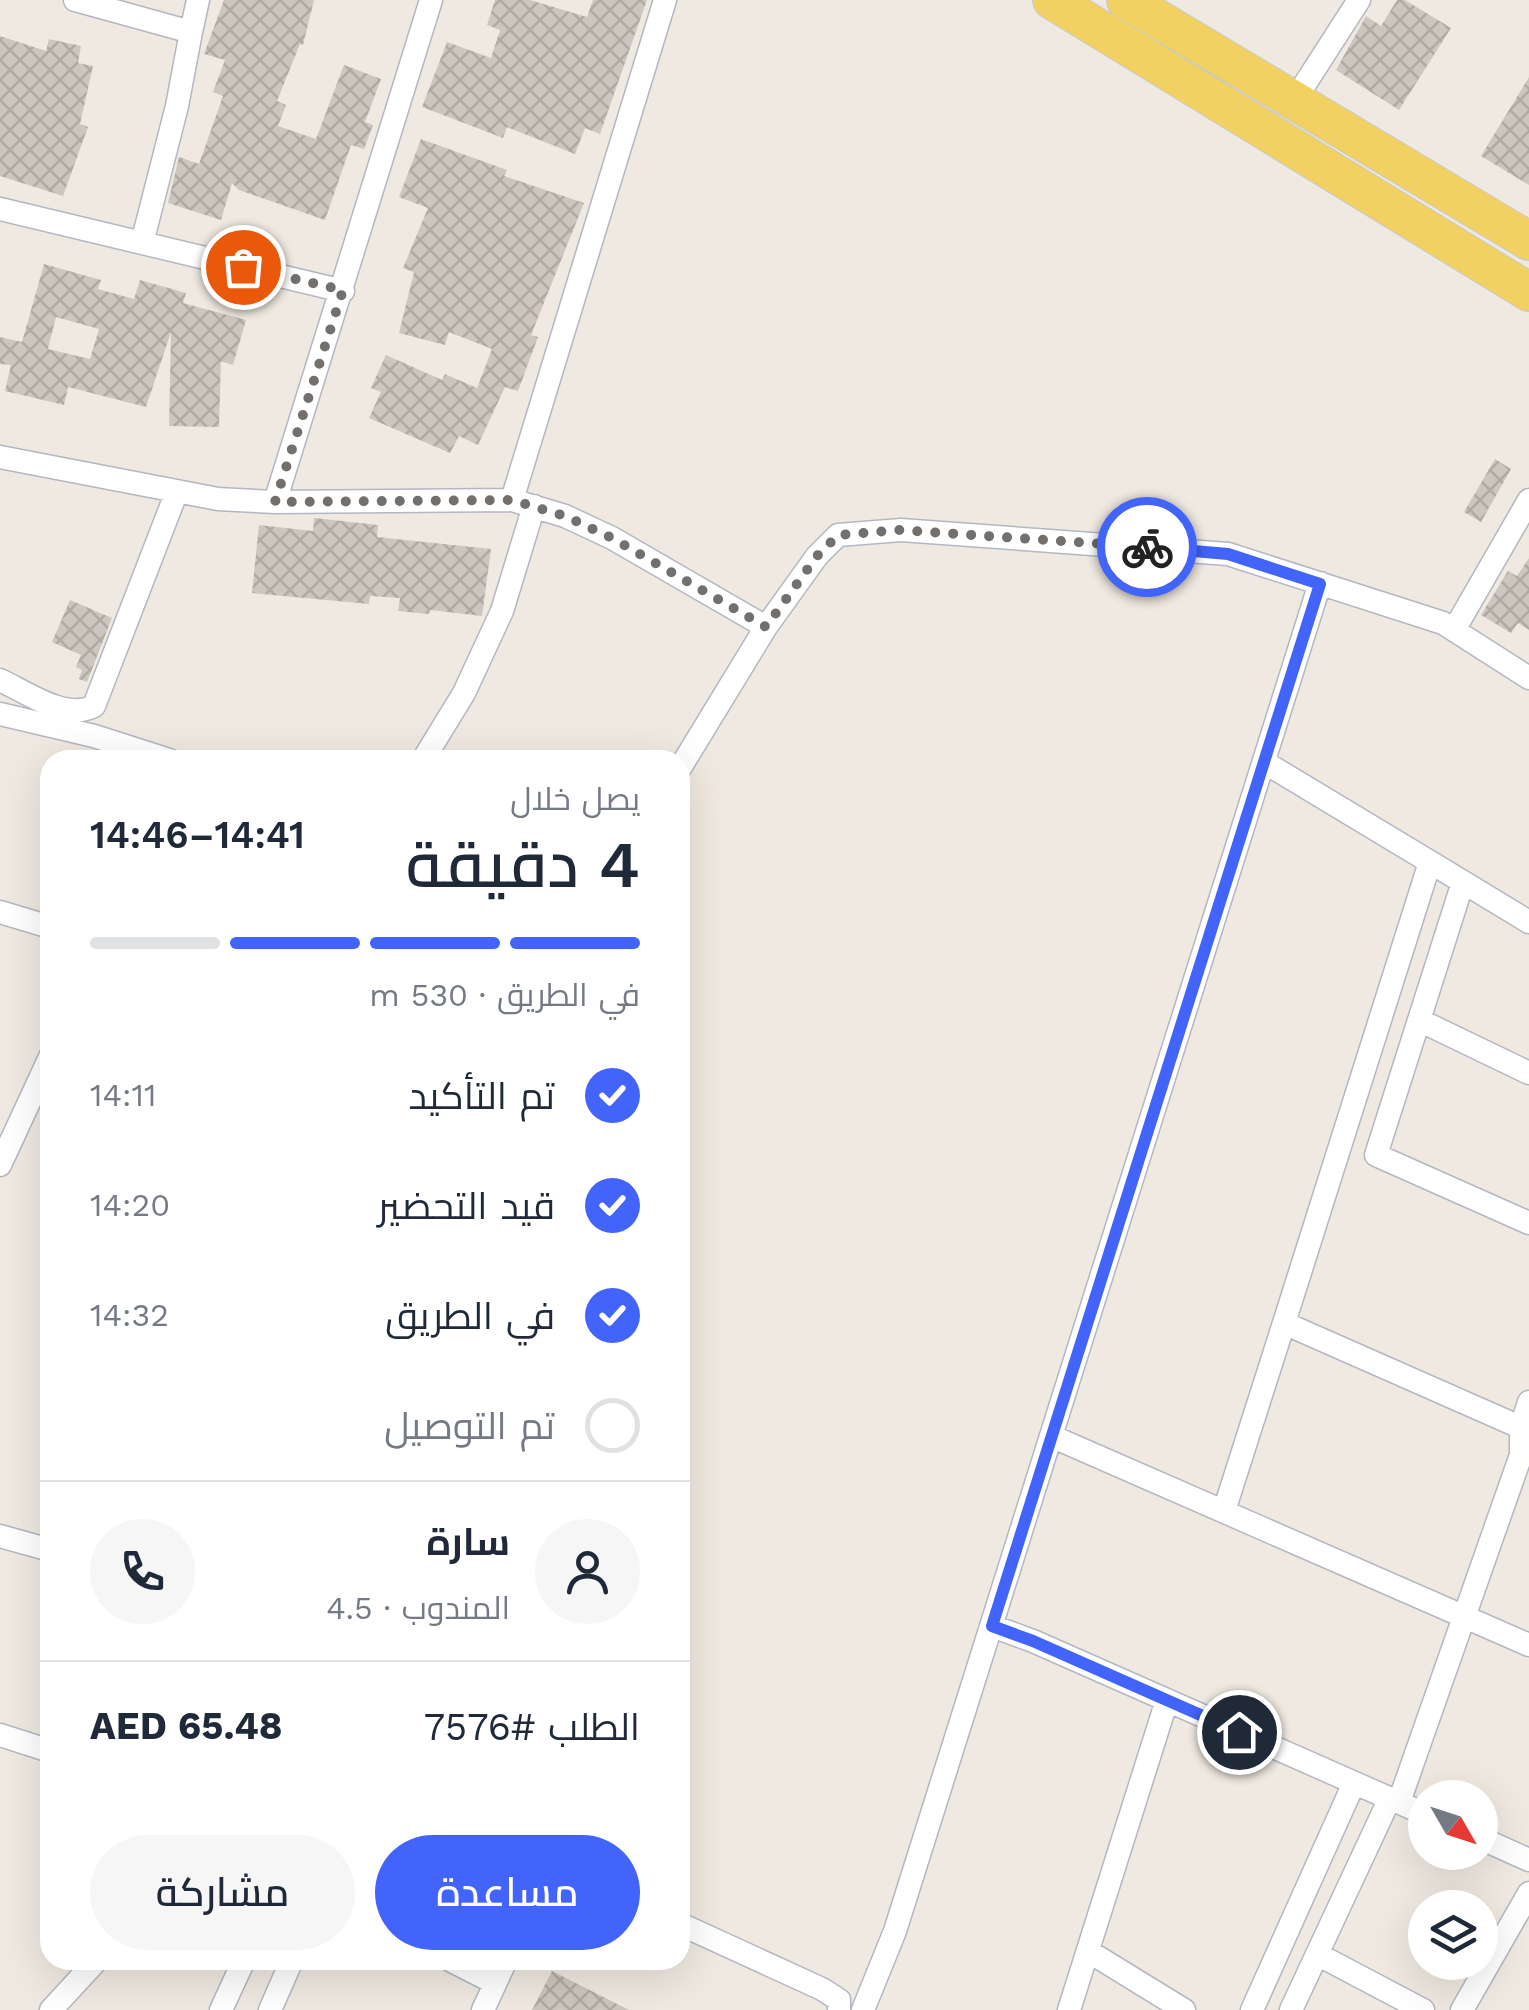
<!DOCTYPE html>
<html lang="ar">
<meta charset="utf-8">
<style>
:root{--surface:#fff;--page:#f6f6f7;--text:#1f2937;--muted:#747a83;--line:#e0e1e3;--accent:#4264fb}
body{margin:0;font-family:"Work Sans",Cairo,sans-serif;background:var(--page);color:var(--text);direction:rtl;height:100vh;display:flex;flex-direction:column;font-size:38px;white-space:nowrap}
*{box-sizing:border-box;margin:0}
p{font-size:32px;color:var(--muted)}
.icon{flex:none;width:55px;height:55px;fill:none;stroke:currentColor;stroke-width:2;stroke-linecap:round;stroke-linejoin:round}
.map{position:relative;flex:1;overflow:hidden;direction:ltr}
.sheet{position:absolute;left:40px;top:750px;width:650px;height:1220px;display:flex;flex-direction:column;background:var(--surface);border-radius:30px;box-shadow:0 10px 40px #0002;direction:rtl}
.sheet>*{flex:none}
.needle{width:65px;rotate:129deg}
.controls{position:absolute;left:1408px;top:1780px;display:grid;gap:20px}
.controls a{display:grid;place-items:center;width:90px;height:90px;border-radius:50%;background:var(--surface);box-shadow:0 10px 40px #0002;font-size:50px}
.pin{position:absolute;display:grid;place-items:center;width:85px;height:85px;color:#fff;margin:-42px;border:5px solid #fff;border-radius:50%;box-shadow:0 2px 10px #0007}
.courier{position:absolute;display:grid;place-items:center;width:100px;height:100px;margin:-50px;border:8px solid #4264fb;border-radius:50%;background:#fff;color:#222;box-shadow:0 2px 12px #0007}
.head em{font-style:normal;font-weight:600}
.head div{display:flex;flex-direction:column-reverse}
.head{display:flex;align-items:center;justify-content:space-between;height:170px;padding:0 50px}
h1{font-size:65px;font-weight:600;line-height:75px}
.bar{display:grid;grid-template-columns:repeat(4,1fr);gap:15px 10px;align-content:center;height:120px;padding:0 50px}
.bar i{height:12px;border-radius:8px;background:var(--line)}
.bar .selected{background:var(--accent)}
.bar p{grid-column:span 4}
.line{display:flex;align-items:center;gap:25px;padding:0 50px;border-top:2px solid var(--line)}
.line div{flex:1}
.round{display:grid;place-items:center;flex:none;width:105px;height:105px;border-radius:52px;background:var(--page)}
ol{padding:0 50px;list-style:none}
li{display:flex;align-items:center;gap:30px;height:110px}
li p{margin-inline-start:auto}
li .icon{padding:10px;border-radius:50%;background:var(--accent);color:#fff;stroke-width:4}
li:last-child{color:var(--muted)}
li i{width:55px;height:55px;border:5px solid var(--line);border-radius:50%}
.primary-button{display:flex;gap:20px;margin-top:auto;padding:20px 50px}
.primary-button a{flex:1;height:115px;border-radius:60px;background:var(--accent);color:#fff;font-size:40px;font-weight:600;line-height:115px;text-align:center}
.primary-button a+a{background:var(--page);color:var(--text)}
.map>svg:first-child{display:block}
</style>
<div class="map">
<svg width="1529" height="2010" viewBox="0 0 1529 2010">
<defs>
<pattern id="building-cross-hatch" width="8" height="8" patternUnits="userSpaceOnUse" patternTransform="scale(2.5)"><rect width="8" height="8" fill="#cbc7bf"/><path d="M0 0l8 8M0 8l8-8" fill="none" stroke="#afaba4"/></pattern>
</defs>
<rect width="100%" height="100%" fill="#efe9e1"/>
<path fill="url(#building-cross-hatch)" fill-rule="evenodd" d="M224,0H314L303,45L300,44L277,101L286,105L278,126L316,139L344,65L381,79L365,122L373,125L364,149L351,145L325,220L239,190L232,183L221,220L168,203L179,157L199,164L223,96L213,92L225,60L204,54Z
M495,0H530L587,17L593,0H647L600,134L585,128L575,154L507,127L503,138L422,107L447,42L491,58L500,30L487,25Z
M1397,0H1405L1451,28L1399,110L1336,70L1366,16L1381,26Z
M0,36L46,51L49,39L81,46L78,63L93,66L80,124L88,127L63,196L0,176Z
M1529,77V185L1481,156Z
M421,139L507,170L504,176L584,203L531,335L538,337L518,391L505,387L478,445L459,436L450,453L369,418L381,392L371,388L386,355L442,380L445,374L477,388L492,349L449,332L445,345L399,333L414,272L403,268L428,208L399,197Z
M44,264L101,280L98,289L134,299L140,280L186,293L183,303L246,320L233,365L221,361L219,427L169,426L171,332L146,407L68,387L64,405L5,391L11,365L0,364V337L22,342ZM56,317L99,329L90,359L48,349Z
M1495,459L1511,469L1481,522L1464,512Z
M314,518L378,525L377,537L491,549L482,616L430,610L429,614L398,611L400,598L370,596L369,604L252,593L259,525L313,531Z
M1529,558V630L1518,623L1511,633L1481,615L1508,571L1517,576Z
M70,600L112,618L87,682L79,679L82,670L76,667L81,655L52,642Z
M552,1971L629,2010H532Z"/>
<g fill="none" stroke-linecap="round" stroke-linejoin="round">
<defs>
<path id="minor" d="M75,0L191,32L198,0
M1294,101L1359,0
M0,209L343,291
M142,243L177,106L191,32
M0,457L218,499L275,502L512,500L565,516L612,538L766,627L817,556L838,535L901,530L1228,554L1443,623L1529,678
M512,500L665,0
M275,502L431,0
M1454,630L1529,500
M0,680C26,692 66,721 94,706L177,491
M0,714L94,736L169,760
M423,760L464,693L502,611L534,506
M1264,762L1430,862
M680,768L766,627
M1463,882L1376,1155L1529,1223
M0,912L50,927
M1529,922L1430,862L1284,1323L1529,1431
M1419,1020L1529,1073
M0,1165L50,1057
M1051,1436L1320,583
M1224,1511L1284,1323
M0,1536L50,1550
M992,1626L1033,1641L1425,1814
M0,1735L50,1751
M1399,1802L1521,1455V1427L1529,1402
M1480,1838L1529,1860
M680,1924L822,1989L839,2000V2010
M1088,1951L1184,2010
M1317,1954L1423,2010
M450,1960L495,1983
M51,2010L97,1960
M221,2010L244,1960
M270,2010L292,1960
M483,2010L506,1960
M863,2010L895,1931L1051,1436L1529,1645
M1069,2010L1167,1700
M1252,2010L1354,1783
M1291,2010L1390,1798
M1462,2010L1529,1893"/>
<path id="primary" d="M1052,0L1529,292
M1126,0L1529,241"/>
</defs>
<use href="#minor" stroke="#b4b7c1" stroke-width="25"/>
<use href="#primary" stroke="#c9c9c9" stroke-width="40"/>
<use href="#minor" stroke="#fff" stroke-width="22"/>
<use href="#primary" stroke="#f2d163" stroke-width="38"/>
</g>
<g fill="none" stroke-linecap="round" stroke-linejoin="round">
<path stroke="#726f6d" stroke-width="10" stroke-dasharray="0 18" d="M243,267L343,290L275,502L512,500L565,516L612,538L766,627L817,556L838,535L900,530L1147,547"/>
<path stroke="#4264fb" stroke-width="12" d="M1147,547L1228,554L1320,584L992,1626L1033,1641L1239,1732"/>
</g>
</svg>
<div class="controls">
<a><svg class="needle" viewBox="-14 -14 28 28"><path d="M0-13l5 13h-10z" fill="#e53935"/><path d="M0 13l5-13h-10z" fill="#747a83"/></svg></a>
<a><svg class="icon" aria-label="layers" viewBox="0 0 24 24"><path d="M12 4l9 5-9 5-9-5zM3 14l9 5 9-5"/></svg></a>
</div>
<div class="pin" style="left:243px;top:267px;background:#ea580c"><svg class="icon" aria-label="bag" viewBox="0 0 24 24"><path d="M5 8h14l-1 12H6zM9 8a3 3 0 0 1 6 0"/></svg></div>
<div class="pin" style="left:1239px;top:1732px;background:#1f2937"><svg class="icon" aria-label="home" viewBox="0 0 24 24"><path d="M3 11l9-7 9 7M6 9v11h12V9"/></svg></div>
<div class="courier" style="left:1147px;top:547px"><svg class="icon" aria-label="bike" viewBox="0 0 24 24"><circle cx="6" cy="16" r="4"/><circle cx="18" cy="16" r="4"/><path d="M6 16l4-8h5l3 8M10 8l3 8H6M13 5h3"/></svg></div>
<section class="sheet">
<div class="head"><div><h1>4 دقيقة</h1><p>يصل خلال</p></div><em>14:41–14:46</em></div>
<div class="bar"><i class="selected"></i><i class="selected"></i><i class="selected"></i><i></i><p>في الطريق · 530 m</p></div>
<ol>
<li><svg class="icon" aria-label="check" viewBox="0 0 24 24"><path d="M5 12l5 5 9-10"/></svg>تم التأكيد<p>14:11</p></li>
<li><svg class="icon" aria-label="check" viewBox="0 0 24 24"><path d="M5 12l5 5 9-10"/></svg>قيد التحضير<p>14:20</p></li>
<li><svg class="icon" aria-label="check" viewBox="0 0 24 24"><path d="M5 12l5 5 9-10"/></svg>في الطريق<p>14:32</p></li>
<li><i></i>تم التوصيل</li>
</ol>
<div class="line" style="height:180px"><a class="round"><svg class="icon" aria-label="person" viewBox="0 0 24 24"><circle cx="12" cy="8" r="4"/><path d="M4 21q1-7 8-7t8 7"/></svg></a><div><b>سارة</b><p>المندوب · 4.5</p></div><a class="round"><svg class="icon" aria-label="phone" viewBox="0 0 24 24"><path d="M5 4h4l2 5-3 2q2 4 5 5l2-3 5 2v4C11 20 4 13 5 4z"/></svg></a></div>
<div class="line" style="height:130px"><div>الطلب #7576</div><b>AED 65.48</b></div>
<div class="primary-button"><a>مساعدة</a><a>مشاركة</a></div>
</section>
</div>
